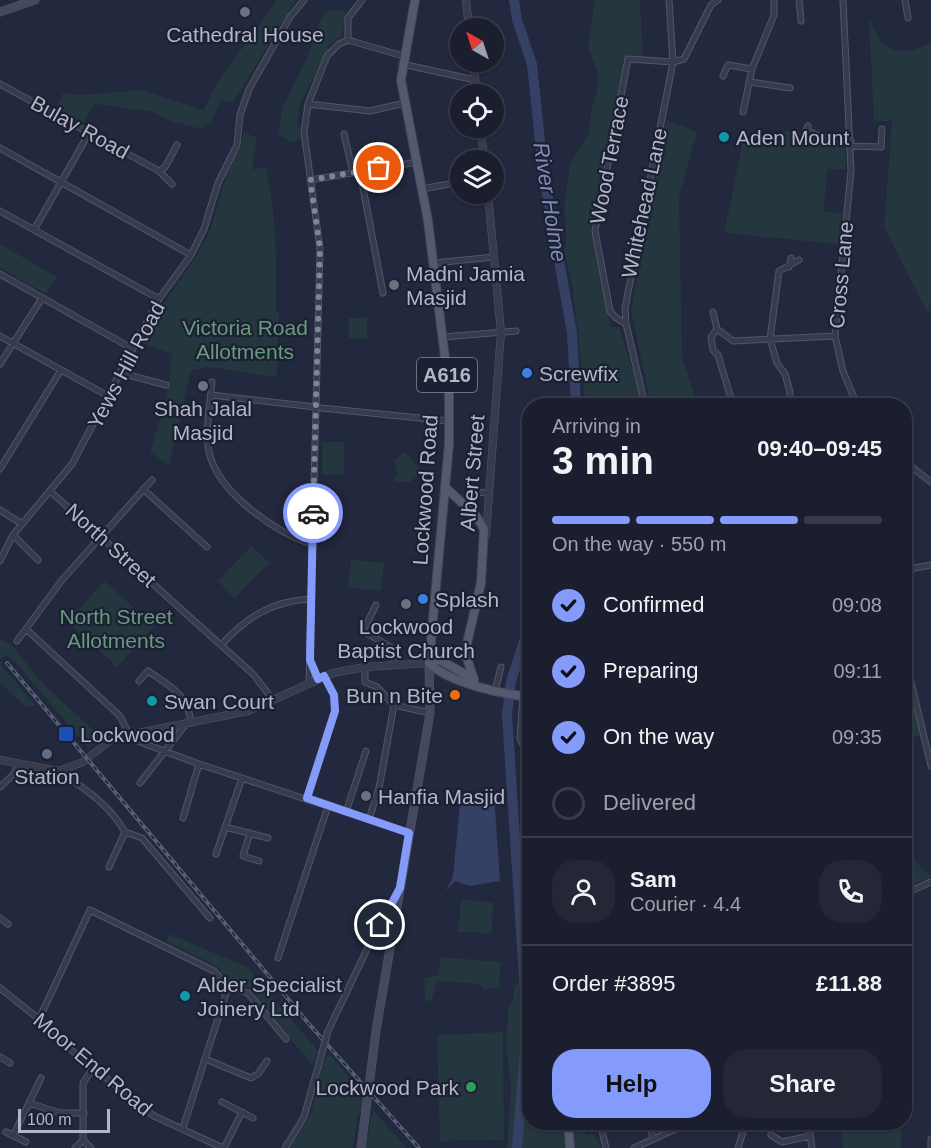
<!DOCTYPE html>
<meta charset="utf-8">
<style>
:root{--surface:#1a1e2e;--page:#232736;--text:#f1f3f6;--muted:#9fa2aa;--line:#383c4a;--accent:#849bfb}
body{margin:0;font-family:Arial,sans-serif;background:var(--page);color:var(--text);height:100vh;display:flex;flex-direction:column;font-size:22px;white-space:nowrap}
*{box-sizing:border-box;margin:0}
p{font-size:20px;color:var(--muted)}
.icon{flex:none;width:33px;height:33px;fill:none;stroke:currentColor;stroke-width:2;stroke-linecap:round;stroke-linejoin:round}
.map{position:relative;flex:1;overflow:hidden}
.drawer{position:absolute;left:522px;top:398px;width:390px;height:732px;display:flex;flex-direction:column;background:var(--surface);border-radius:24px;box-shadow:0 2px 4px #0004,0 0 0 2px var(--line)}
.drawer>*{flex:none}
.needle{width:39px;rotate:321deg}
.controls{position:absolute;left:450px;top:18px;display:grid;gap:12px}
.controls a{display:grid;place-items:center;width:54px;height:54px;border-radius:50%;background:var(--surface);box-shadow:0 2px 4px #0004,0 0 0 2px var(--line);font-size:30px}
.scale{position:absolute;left:18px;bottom:15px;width:92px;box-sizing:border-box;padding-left:6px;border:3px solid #b2b6c8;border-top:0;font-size:16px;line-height:21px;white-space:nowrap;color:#b2b6c8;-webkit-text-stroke:4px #1b2032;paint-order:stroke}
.pin{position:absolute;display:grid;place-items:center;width:51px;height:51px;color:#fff;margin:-26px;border:3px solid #fff;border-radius:50%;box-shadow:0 2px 6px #0007}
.courier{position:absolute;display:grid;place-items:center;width:60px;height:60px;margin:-30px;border:4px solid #849bfb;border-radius:50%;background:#fff;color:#222;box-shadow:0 2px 8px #0007}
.overview em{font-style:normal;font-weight:800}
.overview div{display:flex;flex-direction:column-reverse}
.overview{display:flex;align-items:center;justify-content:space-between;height:102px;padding:0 30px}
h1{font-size:39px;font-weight:800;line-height:45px}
.bar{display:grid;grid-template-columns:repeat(4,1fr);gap:9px 6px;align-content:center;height:72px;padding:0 30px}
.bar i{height:8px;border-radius:4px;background:var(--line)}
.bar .current{background:var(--accent)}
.bar p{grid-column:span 4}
.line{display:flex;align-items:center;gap:15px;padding:0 30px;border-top:2px solid var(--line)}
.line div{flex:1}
.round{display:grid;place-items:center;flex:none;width:63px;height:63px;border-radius:24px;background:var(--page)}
ol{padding:0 30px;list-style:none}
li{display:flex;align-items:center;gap:18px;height:66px}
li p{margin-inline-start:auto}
li .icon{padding:6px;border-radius:50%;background:var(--accent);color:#111;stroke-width:4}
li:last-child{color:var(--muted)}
li i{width:33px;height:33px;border:3px solid var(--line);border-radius:50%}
.cta{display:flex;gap:12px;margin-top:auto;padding:12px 30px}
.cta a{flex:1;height:69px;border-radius:24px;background:var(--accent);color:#111;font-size:24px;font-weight:800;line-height:69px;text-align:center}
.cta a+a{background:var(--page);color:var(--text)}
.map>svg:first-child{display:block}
</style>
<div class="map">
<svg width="931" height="1148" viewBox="0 0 931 1148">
<rect width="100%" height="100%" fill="#22283d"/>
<path fill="#24363e" d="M277,0H296L233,103L221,100L212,121L201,129L171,121L153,112L95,104L82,125L59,112L57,107L63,93L82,95L141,90L203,110L219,80Z
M595,0H640L643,59L628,58L591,223L611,327H619L644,405H586L572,283L564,251L567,238L564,206L570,164L589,133L591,111L598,87L597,69L588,49Z
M332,10L344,11L346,15L342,36L330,44L299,107L298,121L301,139L291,142L278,134L283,107L307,57L320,22L325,13Z
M869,18C873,25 877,38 883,43C897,56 919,51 931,41V310L927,312L884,227L892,121H874Z
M666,120L697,132L679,198L682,358L698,405H651L631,311Z
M790,131L845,143L846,169H828L823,212L842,213L838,244L724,233L744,136Z
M244,132L257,138L252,170L266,166C276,215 277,261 276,311L279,312L277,372L275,377L209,367L191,370L169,465L150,452L160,419L164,418L172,354L142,343C157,305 186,277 205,241C216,220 218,196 227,174C233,159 242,148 244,132Z
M0,244L57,277L46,294L0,268Z
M349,318H367V339L349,338Z
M322,442H344V475L322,474Z
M405,452L422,472L410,482H394V477L397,475L394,460Z
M251,546L270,563L234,598L218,581Z
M351,559L384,563L381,591L348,587Z
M104,581L155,626L117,667L68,622Z
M0,639L11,644L44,685L101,737L89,749L13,660L6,655L0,660L2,666L36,706L26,707L0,683Z
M904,655L922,735L905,739H904Z
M905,851L931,877V878L905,887Z
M461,899L493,903L492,933L458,932Z
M169,934L247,967L318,1051L312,1065L248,987L230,985L218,967L166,941Z
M441,957L501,962L499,987L484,990L480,984L437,981L431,1002L425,1000L424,978L438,975Z
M529,982L530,1122H585V1136L594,1134L601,1148H507L511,1086L506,1047L508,1011L513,999L515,985Z
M503,1032L504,1140L440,1141L437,1035Z
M329,1053L368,1100L358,1116L353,1148H289L311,1114L322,1066Z
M373,1110L407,1148H365Z
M841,1122H901V1148H843Z"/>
<path fill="#354064" d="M461,794H494L500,881L470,886L455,881L446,891L453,876Z"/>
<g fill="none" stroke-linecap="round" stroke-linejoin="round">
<path stroke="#354064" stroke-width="10" d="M514,0L517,20L532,64L543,170L572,333L576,405
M517,1148L527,1024L507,715L511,681L530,623"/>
<defs>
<path id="minor" d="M799,0L801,21
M843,0L851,171L835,336L843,371L857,405
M905,0L908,18
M348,40L403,56
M402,64L475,80
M723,76L728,65L752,69
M750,82L790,88
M0,84L159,171L165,167L177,145
M308,104L370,111L405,103
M743,112L752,69L774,15V0
M808,126L806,130L819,136L851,141
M344,134L353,173
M851,146L881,147L882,129
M0,148L191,255
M159,171L172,184
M360,172L383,293
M310,180L417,162
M422,189L460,182
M0,211L159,299
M34,230L89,133
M434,263L494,257
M789,267L791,258
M0,274L133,349
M713,312L717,329L733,341L835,336
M626,324L615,317L610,311L595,231L628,59L673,62L684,59L711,5L718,0
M717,329L711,337L713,350L718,355L733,405
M0,336L108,396
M443,337L516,331
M0,364L42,298
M121,373L166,385
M212,382C210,405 205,430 209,452C218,493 275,532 313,545
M211,395L315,407
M645,405L626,324L625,308L673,62L669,0
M789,405L790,392L785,374L777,363L770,339L779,271L799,260
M321,408L449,421
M904,461L931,482
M0,469L61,370
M143,489L207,547
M51,492L254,675L273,700
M469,492L489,493
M904,508L908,515L907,532
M0,510L22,524
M13,535L38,560
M0,561L13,535L72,464L159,299L191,255L204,229L218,183L237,145L240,115L249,89L290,17L304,0
M904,570L931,565
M376,605L363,631L394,649V665
M26,629L120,716L132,739L199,764L409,833
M17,641L62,580L152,480
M221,645C247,617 272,601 310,599
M904,653L931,766
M311,662L318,679
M365,667V682L377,687L394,705L430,713
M139,681L148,671C170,686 188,694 191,723
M309,683L320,248L304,132L308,104L327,56L339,44L348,40V18L362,0
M495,691L501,667
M523,696L520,738L527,754L529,813L527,864L530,871
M59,771C85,789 109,804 125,832L109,867
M140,783L186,724
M0,787L13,775L19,765
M307,798L335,711L334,695L324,676
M346,812L366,751
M183,818L199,764
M369,819L379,788L394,705
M225,827L268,838
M125,832L142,838L210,918
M250,833L243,856L259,861
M216,854L242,778
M904,894L931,882
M0,918L8,924
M278,958L328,806
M228,987L248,993L286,1039
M0,988L39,1019L65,1045L154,1116L223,1148
M39,1019L90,910L214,971L228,987L183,1128
M328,1031L370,943L399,890
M0,1057L10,1063
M205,1059L251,1078L258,1074L267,1061
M222,1102L253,1118
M29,1103L41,1078
M600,1122L606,1148
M649,1122L653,1139
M808,1122L812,1148
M6,1132L26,1142
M771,1135L782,1142L810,1136
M13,1136L29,1103L60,1113H84
M75,1148L83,1140
M91,1148L83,1140V1083L93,1068
M224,1148L242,1112
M285,1148L304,1117L321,1056
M634,1148L691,1122
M738,1148L746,1122
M931,1148V1139"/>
<path id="tertiary" d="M466,0L469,28
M473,62L477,94
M481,128L484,160
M486,535L501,332L488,194
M0,760L59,771L83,762L113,738L248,711L333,673L365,667L429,663"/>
<path id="secondary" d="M0,12L35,0
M361,1148L376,1031L430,713L429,663"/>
<path id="primary" d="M415,0L401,80L428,221L449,390V444L429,663
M445,487L476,516L484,529L481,583L465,652L474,680
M429,663C449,683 502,694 530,697
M429,663L440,660L474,679
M568,1122L570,1148"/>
</defs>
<use href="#minor" stroke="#515668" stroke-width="7"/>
<use href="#tertiary" stroke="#515668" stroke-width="8"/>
<use href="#secondary" stroke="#515668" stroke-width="9"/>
<use href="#primary" stroke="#3f4456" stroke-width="10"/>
<use href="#minor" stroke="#363b4d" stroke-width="5"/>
<use href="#tertiary" stroke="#363b4d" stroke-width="7"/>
<use href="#secondary" stroke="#444960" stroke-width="8"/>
<use href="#primary" stroke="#545a6d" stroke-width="8"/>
<defs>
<path id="rail" d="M7,663L309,1024L419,1148"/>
</defs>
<use href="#rail" stroke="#585e74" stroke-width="4"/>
<use href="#rail" stroke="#1b2032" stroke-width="1.5" stroke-dasharray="4.5" stroke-linecap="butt"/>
<defs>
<path id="minor-bridge" d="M321,1056L328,1031"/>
</defs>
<use href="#minor-bridge" stroke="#515668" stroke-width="7" stroke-linecap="butt"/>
<use href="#minor-bridge" stroke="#363b4d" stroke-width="5"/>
</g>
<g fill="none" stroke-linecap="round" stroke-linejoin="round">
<path stroke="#808497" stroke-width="6" stroke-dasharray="0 10.8" d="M313,513L320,248L310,180L379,168"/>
<path stroke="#849bfb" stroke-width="8" d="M313,513L310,660L318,679L324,676L334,695L335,711L307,798L409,833L400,888L380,925"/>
</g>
<g fill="#6b7280" stroke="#1b2032" stroke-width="2">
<circle cx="245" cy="12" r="6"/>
<circle cx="394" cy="285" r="6"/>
<circle cx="203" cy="386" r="6"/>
<circle cx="406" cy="604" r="6"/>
<circle cx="366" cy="796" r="6"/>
</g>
<g fill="#0f9aa8" stroke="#1b2032" stroke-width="2">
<circle cx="724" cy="137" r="6"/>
<circle cx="152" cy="701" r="6"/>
<circle cx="185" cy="996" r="6"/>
</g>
<g fill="#3f7fe0" stroke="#1b2032" stroke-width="2">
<circle cx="527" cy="373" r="6"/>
<circle cx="423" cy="599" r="6"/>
</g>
<circle fill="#e8710a" stroke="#1b2032" stroke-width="2" cx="455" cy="695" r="6"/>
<rect fill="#1a4fb4" stroke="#1b2032" stroke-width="2" x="58" y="726" width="16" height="16" rx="3"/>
<circle fill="#5c6f8a" stroke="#1b2032" stroke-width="2" cx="47" cy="754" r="6"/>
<circle fill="#2e9e5b" stroke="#1b2032" stroke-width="2" cx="471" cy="1087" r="6"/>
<g text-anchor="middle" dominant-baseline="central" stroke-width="4.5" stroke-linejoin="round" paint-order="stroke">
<rect fill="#1b2032" stroke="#85899b" stroke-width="1.5" x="417" y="358" width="60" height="34" rx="4.5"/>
<g font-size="20" font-weight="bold" fill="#b2b6c8">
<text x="447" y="375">A616</text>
</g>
<g font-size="21" fill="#b2b6c8" stroke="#1b2032" text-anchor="start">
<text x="245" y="34" text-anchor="middle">Cathedral House</text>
<text x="736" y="137">Aden Mount</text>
<text x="406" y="273">Madni Jamia<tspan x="406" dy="24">Masjid</tspan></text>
<text x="539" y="373">Screwfix</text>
<text x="203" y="408" text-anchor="middle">Shah Jalal<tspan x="203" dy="24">Masjid</tspan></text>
<text x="435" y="599">Splash</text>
<text x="406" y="626" text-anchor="middle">Lockwood<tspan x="406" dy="24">Baptist Church</tspan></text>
<text x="443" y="695" text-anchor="end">Bun n Bite</text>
<text x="164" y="701">Swan Court</text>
<text x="80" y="734">Lockwood</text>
<text x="47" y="776" text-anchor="middle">Station</text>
<text x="378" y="796">Hanfia Masjid</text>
<text x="197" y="984">Alder Specialist<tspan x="197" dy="24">Joinery Ltd</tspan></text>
<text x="459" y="1087" text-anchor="end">Lockwood Park</text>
</g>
<g font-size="21" fill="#b2b6c8" stroke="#1b2032">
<text transform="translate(80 127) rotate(29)">Bulay Road</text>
<text transform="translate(609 160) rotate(-79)">Wood Terrace</text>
<text transform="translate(644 203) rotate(-78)">Whitehead Lane</text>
<text transform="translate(841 275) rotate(-85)">Cross Lane</text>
<text transform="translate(126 365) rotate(-62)">Yews Hill Road</text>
<text transform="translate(472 473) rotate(-85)">Albert Street</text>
<text transform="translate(425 490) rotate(-86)">Lockwood Road</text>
<text transform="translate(111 545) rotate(42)">North Street</text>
<text transform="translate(93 1064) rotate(40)">Moor End Road</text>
</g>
<g font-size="21" fill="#689a7d" stroke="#1b2032">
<text x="245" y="327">Victoria Road<tspan x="245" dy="24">Allotments</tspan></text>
<text x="116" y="616">North Street<tspan x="116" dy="24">Allotments</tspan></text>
</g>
<g font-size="22" font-style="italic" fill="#808cb5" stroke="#1b2032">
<text transform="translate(550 202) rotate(81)">River Holme</text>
</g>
</g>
</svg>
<div class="controls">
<a><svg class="needle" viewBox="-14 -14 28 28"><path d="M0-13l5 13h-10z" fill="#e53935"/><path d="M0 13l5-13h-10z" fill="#9fa2aa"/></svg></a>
<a><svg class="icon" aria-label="locate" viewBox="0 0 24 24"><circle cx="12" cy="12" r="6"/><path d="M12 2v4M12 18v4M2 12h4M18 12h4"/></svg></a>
<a><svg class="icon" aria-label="layers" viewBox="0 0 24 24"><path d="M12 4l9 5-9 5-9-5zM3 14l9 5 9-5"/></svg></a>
</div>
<div class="scale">100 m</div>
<div class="pin" style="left:379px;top:168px;background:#ea580c"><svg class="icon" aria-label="bag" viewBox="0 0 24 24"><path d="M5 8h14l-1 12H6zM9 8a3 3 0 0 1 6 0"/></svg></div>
<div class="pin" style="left:380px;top:925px;background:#1f2937"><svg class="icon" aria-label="home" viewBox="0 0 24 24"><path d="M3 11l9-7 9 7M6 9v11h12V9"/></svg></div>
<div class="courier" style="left:313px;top:513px"><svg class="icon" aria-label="car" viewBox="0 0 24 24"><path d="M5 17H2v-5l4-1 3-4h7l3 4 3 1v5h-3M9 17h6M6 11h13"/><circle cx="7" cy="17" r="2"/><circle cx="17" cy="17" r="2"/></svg></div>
<section class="drawer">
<div class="overview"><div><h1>3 min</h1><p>Arriving in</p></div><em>09:40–09:45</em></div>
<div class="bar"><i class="current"></i><i class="current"></i><i class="current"></i><i></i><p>On the way · 550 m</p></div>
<ol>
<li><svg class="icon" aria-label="check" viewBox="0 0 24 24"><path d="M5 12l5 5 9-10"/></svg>Confirmed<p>09:08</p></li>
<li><svg class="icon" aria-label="check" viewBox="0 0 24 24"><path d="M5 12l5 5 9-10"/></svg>Preparing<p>09:11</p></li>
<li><svg class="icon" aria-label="check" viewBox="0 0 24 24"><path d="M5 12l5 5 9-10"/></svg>On the way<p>09:35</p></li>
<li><i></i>Delivered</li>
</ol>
<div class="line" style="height:108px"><a class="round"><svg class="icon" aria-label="person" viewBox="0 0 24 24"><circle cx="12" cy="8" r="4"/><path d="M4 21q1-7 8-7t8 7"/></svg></a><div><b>Sam</b><p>Courier · 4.4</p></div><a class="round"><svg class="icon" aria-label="phone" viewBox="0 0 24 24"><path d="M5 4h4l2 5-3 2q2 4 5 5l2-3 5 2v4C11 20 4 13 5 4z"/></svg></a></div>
<div class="line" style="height:78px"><div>Order #3895</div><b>£11.88</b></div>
<div class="cta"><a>Help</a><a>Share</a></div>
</section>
</div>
